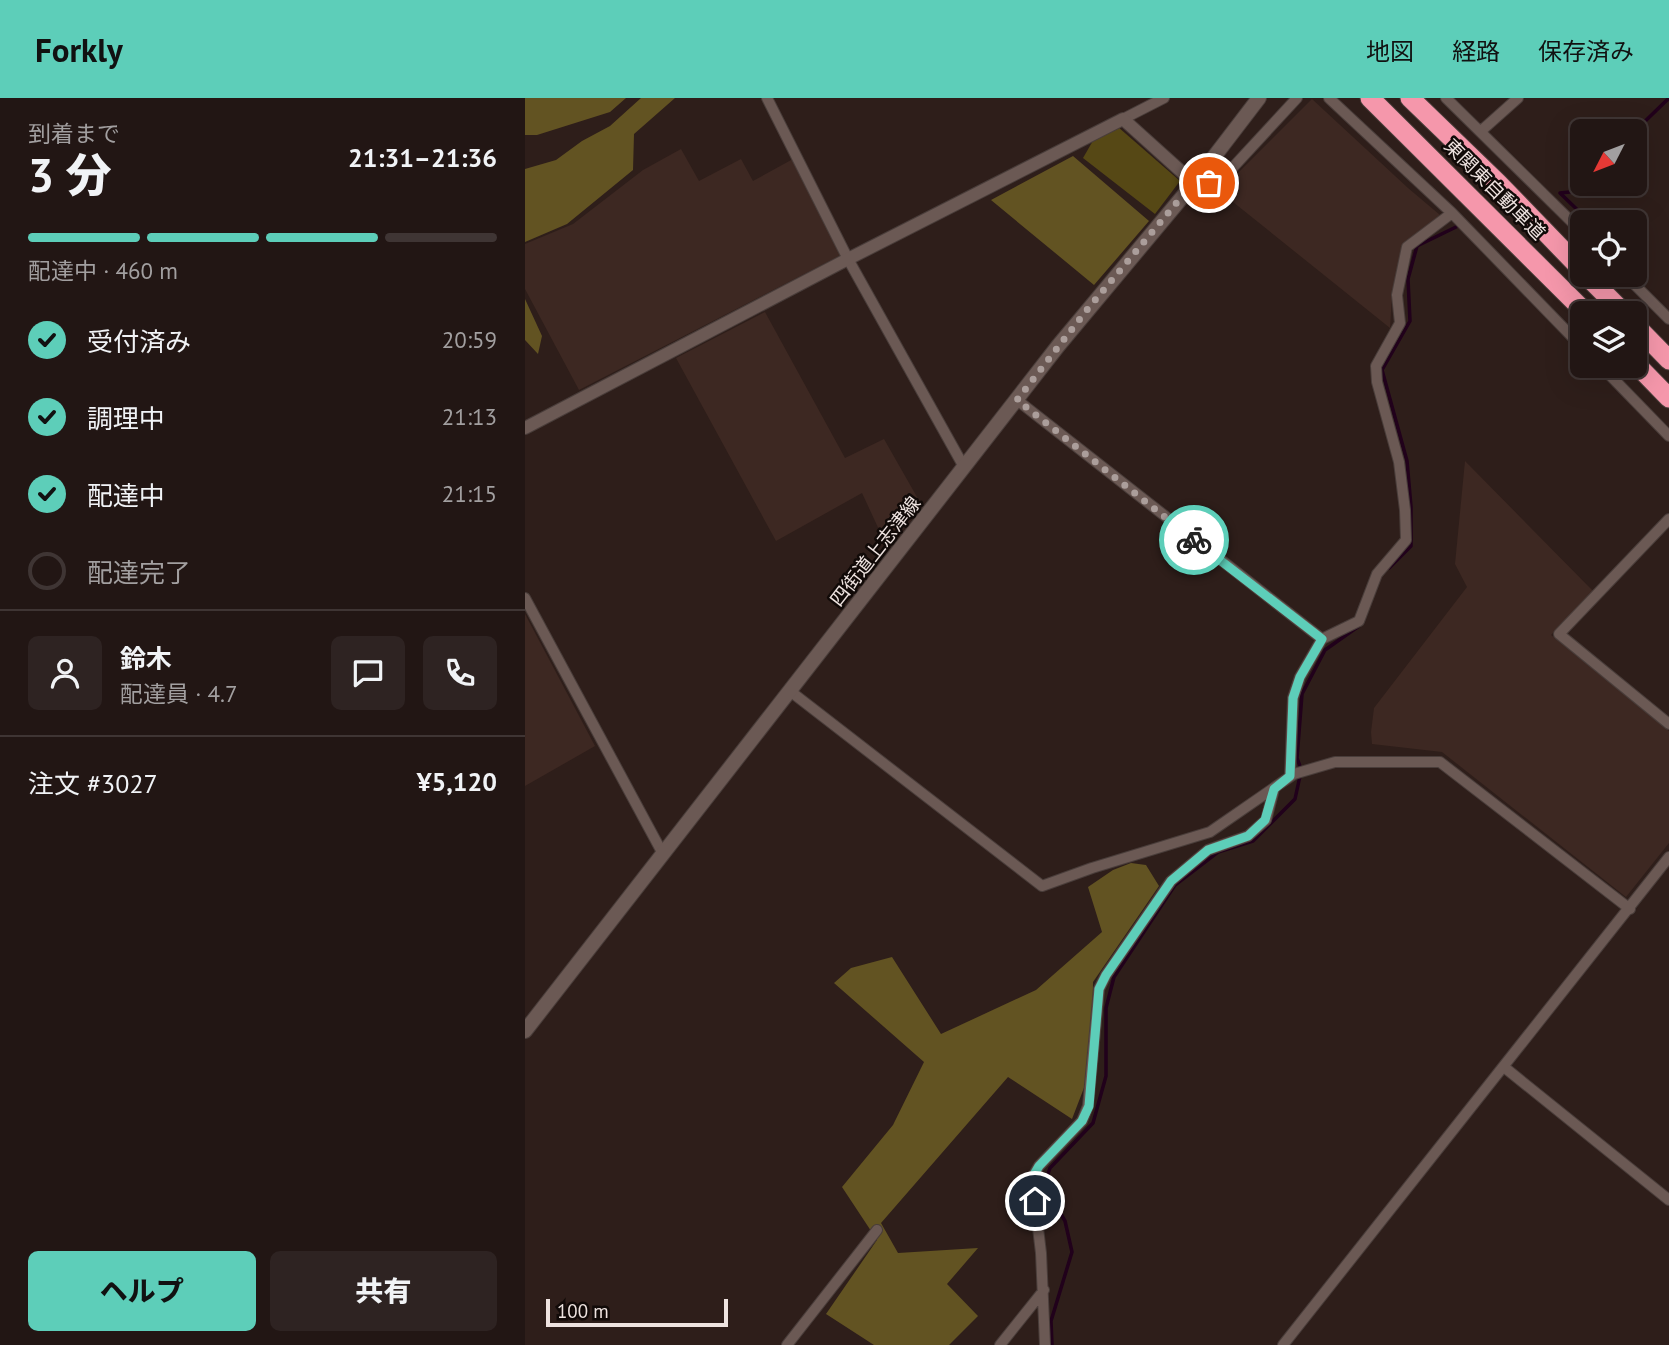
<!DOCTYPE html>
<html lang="ja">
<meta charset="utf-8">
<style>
:root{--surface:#221614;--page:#2e2322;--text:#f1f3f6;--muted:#a29fa0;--line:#3f3534;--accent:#5dceb9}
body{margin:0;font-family:"PT Sans","Noto Sans JP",sans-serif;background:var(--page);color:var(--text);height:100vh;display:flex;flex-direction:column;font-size:26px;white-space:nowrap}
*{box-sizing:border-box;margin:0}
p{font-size:23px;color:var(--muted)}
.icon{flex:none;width:38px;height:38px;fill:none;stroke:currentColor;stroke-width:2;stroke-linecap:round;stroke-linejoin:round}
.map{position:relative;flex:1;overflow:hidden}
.details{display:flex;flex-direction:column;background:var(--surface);width:525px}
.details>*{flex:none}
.needle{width:46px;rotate:228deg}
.tools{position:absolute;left:1045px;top:21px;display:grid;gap:14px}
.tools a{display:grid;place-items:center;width:77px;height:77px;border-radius:10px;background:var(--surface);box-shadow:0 7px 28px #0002,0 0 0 2px var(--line);font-size:35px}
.scale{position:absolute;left:21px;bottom:18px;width:182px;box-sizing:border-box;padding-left:7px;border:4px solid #eee3e0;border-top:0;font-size:19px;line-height:24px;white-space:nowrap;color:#eee3e0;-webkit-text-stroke:5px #110a08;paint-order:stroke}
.pin{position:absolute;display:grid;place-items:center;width:60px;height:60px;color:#fff;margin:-30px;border:4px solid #fff;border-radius:50%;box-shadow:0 2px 7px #0007}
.courier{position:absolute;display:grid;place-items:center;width:70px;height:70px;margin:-35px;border:5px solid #5dceb9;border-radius:50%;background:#fff;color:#222;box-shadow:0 2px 9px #0007}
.headline em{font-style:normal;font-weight:800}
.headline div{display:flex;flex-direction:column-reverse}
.headline{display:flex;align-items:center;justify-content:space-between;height:119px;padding:0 28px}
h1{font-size:46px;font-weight:800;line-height:52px}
.bar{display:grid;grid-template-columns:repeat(4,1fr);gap:10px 7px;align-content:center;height:84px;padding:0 28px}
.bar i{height:9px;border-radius:5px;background:var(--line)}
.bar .current{background:var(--accent)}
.bar p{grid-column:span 4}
.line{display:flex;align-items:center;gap:18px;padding:0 28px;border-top:2px solid var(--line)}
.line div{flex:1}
.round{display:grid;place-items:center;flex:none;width:74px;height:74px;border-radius:10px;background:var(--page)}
ol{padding:0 28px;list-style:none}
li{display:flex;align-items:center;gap:21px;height:77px}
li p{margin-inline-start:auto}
li .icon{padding:7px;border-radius:50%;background:var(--accent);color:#111;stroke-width:4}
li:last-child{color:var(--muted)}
li i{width:38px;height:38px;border:4px solid var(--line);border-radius:50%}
.cta{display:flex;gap:14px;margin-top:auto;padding:14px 28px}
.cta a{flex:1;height:80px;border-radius:10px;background:var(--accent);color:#111;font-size:28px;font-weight:800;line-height:80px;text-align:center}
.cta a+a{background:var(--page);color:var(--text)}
header{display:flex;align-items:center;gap:42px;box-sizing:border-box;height:98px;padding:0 35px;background:var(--accent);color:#111}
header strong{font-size:33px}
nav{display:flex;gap:38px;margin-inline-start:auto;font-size:24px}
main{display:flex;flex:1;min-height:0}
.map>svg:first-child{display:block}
</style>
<header>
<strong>Forkly</strong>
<nav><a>地図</a><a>経路</a><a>保存済み</a></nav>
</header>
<main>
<section class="details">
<div class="headline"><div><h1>3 分</h1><p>到着まで</p></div><em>21:31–21:36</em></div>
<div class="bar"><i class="current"></i><i class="current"></i><i class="current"></i><i></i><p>配達中 · 460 m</p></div>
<ol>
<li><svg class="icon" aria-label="check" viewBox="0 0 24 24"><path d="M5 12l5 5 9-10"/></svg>受付済み<p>20:59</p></li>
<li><svg class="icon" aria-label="check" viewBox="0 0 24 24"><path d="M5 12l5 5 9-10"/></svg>調理中<p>21:13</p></li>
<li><svg class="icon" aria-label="check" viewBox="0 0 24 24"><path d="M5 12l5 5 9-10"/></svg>配達中<p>21:15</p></li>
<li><i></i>配達完了</li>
</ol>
<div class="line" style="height:126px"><a class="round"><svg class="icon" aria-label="person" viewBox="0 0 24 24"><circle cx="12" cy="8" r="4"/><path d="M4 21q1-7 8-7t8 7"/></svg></a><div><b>鈴木</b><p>配達員 · 4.7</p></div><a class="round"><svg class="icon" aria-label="chat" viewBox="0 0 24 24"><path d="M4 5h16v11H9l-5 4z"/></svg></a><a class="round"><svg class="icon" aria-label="phone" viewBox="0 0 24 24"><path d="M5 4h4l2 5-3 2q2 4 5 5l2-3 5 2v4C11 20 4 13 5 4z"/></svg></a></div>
<div class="line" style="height:91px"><div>注文 #3027</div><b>¥5,120</b></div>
<div class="cta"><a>ヘルプ</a><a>共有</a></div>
</section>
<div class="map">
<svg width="1144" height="1247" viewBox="0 0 1144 1247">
<rect width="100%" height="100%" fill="#2e1e1a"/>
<path fill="#3d2822" d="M787,1L883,90L915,117L878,146L867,197L865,230L693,92L707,81Z
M156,51L174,83L216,61L228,83L268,61L316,157L54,292L0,191V146L48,126L118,72Z
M240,214L320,360L359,341L396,406L363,451L337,395L251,443L151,260Z
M940,363L1068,493L1026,537L1144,633V745L1101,799L917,654L847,646L846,634L849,610L942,489L930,466Z
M0,516L70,648L0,688Z"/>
<path fill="#564815" d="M593,29L655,83L630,116L558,60L569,41Z"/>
<path fill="#625322" d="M0,0H101L85,14L12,37H0Z
M116,0H150L109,36L108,72L42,126L0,144V71L31,62L57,43L85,28Z
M548,58L624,123L569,187L466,102Z
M0,201L17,238L13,256L0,242Z
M606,765L621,767L634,788L568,884L567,969L547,1021L483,979L356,1125L373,1155L453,1150L422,1186L453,1218L424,1247H349L301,1216L352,1142L317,1089L368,1027L399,964L309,885L326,870L367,859L416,936L511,892L577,834L563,789L588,772Z"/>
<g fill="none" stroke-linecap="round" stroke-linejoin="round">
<path stroke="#21011b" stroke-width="3.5" d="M1110,33L1144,0
M1062,86L1054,93L1035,95L1065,124
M864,470L886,448V409L882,363L857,272L885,223L883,181L892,148L931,129
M776,671L772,660L777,596L800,552L834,528
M527,1247L526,1223L547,1154L540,1123L519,1087L525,1070L568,1025L581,978V910L589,879L650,787L693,754L728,743L770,701L775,678"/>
<defs>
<path id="minor" d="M242,0L323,161L439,369
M804,0L927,115L1057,249
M921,0L1057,134
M598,21L639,0
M956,33L993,0
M674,77L684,85L699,79L772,0
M1100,177L1144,221
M1076,268L1144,338
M492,302L797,541
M1144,421L1034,536L1144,626
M0,500L138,756
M265,593L517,788L567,770L685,734L769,676L810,664H915L1105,811
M765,678L768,600L775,579L797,541L834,523L852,476L881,442L880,412L874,364L852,284L851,268L875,225L872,197L882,149L927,115
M979,969L1144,1102
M262,1247L352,1132
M475,1247L519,1192
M520,1247L516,1155L507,1080L514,1068L557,1023L563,1008L574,891L581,877L646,783L683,752L723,738L741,722L749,691
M758,1247L1144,759"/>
<path id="tertiary" d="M0,330L323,161L598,21L669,85"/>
<path id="secondary" d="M0,933L533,248L669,85L734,0"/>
<path id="motorway" d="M845,0L1061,215
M885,0L973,85L1057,172
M1061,177L1099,215
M1110,227L1144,262
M1110,265L1144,300"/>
</defs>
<use href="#minor" stroke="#493d3a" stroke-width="12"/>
<use href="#tertiary" stroke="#493d3a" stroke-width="14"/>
<use href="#secondary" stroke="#493d3a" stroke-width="16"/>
<use href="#motorway" stroke="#493d3a" stroke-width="21"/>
<use href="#minor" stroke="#6b5954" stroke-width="10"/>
<use href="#tertiary" stroke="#6b5954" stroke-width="12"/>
<use href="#secondary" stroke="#6b5954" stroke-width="14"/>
<use href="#motorway" stroke="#f597ab" stroke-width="19"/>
</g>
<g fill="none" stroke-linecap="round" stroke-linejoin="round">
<path stroke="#ab9e9b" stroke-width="7" stroke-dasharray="0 12.6" d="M669,442L492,302L561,213L674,78L684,85"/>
<path stroke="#5dceb9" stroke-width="9" d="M510,1103L507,1080L514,1068L557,1023L564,1008L574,891L581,877L646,783L683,752L723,738L740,722L749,691L765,678L768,600L775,579L797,541L669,442"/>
</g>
<g text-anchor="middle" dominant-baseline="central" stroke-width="5" stroke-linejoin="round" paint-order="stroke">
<g font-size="19" fill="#eee3e0" stroke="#110a08">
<text transform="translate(970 91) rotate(45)">東関東自動車道</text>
<text transform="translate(350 453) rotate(-52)">四街道上志津線</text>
</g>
</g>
</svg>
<div class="tools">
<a><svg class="needle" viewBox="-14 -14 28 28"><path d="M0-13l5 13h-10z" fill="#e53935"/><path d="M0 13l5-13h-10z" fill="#a29fa0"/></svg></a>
<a><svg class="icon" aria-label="locate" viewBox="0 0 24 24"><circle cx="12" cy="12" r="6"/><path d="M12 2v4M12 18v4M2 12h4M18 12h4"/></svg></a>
<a><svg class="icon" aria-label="layers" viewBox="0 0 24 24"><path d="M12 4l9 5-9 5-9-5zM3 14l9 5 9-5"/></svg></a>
</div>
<div class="scale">100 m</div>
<div class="pin" style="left:684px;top:85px;background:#ea580c"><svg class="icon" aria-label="bag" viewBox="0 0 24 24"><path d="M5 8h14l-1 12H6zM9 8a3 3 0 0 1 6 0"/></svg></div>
<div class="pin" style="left:510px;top:1103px;background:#1f2937"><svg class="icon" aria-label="home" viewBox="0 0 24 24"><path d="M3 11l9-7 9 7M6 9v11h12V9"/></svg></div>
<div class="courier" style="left:669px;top:442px"><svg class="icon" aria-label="bike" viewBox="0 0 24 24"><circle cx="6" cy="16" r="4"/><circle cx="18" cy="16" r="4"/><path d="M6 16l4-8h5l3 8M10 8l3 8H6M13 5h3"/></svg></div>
</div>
</main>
